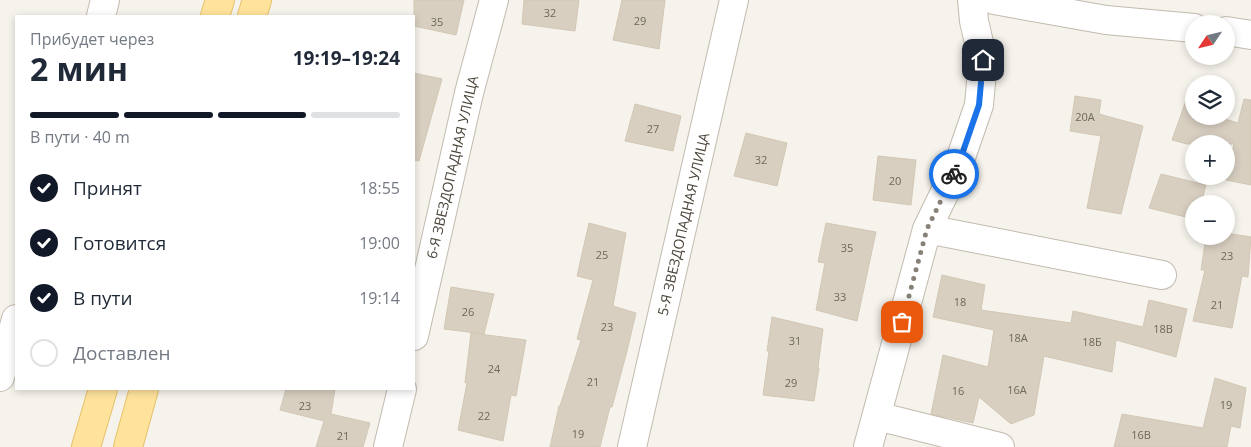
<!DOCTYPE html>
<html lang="ru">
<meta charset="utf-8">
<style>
:root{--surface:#fff;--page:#f6f6f7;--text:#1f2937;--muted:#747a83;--line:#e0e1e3;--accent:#111827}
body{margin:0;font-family:"Open Sans",sans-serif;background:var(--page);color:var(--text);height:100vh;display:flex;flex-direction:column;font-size:19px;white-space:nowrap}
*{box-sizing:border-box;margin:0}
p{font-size:16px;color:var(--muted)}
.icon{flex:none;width:28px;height:28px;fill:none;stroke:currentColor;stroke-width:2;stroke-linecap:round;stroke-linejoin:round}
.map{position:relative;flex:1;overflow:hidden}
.details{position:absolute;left:15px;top:15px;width:400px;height:375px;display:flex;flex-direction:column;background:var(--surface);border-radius:0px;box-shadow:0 2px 8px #0003}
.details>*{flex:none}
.needle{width:32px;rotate:235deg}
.buttons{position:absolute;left:1185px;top:15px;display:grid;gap:10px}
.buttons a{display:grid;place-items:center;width:50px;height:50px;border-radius:50%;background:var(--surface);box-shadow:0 2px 8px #0003;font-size:25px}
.pin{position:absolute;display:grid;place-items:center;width:42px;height:42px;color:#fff;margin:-21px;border-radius:10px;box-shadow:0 2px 8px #0006}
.courier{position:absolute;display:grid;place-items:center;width:50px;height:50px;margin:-25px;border:4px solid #1a73e8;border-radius:50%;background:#fff;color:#222;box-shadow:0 1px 6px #0007}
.overview em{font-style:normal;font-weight:700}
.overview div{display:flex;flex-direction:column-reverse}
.overview{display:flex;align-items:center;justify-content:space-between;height:85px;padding:0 15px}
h1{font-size:32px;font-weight:700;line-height:38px}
.bar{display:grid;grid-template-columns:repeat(4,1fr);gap:8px 5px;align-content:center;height:60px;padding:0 15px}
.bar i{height:6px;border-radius:4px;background:var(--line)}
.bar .active{background:var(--accent)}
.bar p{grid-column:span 4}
ol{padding:0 15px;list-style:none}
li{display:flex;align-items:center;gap:15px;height:55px}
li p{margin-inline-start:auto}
li .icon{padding:5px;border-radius:50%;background:var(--accent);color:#fff;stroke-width:4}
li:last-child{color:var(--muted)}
li i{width:28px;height:28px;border:2px solid var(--line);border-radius:50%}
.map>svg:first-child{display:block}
</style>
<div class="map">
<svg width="1251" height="447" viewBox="0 0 1251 447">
<rect width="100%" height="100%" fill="#f6f3ec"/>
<path fill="#d8cfc1" stroke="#d3c7b4" d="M414,0H464L456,35L414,26Z
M524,0H579L575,31L522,24Z
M622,0H665L659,49L613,40Z
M414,73L442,79L419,161L414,160Z
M1188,95L1194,97V116H1226V110H1228L1225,119L1238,123L1244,99L1251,100V185L1226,180L1234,144H1187L1172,140Z
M1075,96L1101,100L1099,114L1143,126L1121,214L1087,208L1101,136L1070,131Z
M635,104L681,116L673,151L625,141Z
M746,133L787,143L777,186L734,176Z
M878,156L916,160L911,205L873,200Z
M1161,174L1206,185L1201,204H1194V219L1149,208Z
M589,223L626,233L613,306L636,313L627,351L612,407H610L600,447H550L559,406H560L581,340L577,339L593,280L577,276Z
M826,223L876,232L857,321L816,310L825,263L818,262Z
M1226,233L1251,237L1248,277L1242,276L1232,328L1193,321L1205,270H1201L1206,236H1226Z
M942,275L985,285L981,310L1071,323L1073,311L1143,327L1149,300L1187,309L1176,357L1116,340L1112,372L1044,356L1034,415L1011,424L979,397L973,423L931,414L943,355L988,367L994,330L933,317Z
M451,287L494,294L484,334L444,329Z
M772,317L823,329L818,367L819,368L814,401L763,395L769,351H767Z
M471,333L526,340L516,396L511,395L503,441L458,430L467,383H465Z
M1215,378L1246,388L1240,428L1231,426L1227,447H1114L1122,414L1203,428Z
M286,389H335L331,414L370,423L363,447H316L324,421L280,410Z"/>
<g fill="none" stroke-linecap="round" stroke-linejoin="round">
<defs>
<path id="minor" d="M994,0L1106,20L1194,28
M101,16L105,0
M1226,31L1251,35
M927,229L1162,275
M414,336L469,93L494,0
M0,377L16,319
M877,416L1000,447
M388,447L402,389
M632,447L734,0
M868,447L927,229L959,163L979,105L983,60L974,21L972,0"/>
<path id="major" d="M215,16L220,0
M252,16L257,0
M86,447L103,389
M128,447L144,389"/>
</defs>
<use href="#minor" stroke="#c2bbae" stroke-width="30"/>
<use href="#major" stroke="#e6c16a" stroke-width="30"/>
<use href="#minor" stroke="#fff" stroke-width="28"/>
<use href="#major" stroke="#ffe39c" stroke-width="28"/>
</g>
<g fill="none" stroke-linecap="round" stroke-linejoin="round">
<path stroke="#878178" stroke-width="5" stroke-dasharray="0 9" d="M902,322L927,229L954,174"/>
<path stroke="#1a73e8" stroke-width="6" d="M954,174L959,163L979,105L983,60"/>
</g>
<g text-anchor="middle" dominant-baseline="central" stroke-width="4" stroke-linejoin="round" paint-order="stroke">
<g font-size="11" fill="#6e675b">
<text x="550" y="12">32</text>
<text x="640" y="20">29</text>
<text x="437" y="21">35</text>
<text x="1085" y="116">20А</text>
<text x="653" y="128">27</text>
<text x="761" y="159">32</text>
<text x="895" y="180">20</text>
<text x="847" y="247">35</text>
<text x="602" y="254">25</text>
<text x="1227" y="255">23</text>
<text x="840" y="296">33</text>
<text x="960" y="301">18</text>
<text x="1217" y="304">21</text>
<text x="468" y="311">26</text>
<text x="607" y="326">23</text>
<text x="1163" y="328">18В</text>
<text x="1018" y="337">18А</text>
<text x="795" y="340">31</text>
<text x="1092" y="341">18Б</text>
<text x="494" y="368">24</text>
<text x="593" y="381">21</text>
<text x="791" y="382">29</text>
<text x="1017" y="389">16А</text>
<text x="958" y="390">16</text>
<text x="1226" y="404">19</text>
<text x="305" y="405">23</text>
<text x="484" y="415">22</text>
<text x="578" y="433">19</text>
<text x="1141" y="434">16В</text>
<text x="343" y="435">21</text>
</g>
<g font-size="14" fill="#4b4439" stroke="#fff">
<text transform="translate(452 167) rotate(-77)">6-Я ЗВЕЗДОПАДНАЯ УЛИЦА</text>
<text transform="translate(683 224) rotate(-77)">5-Я ЗВЕЗДОПАДНАЯ УЛИЦА</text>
</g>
</g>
</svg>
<div class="buttons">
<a><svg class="needle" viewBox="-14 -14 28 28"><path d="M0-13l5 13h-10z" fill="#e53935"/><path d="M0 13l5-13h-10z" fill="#747a83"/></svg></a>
<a><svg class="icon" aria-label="layers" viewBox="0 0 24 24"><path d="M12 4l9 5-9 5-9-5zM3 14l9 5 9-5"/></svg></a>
<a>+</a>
<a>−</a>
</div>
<div class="pin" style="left:902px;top:322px;background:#ea580c"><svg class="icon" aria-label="bag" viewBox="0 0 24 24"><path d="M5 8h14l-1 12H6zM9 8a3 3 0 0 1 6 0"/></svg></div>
<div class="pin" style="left:983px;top:60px;background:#1f2937"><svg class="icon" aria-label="home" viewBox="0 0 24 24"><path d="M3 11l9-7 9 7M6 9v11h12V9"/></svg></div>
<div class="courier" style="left:954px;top:174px"><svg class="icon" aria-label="bike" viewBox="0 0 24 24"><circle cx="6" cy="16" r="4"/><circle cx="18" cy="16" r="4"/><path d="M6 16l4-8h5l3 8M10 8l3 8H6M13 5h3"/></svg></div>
<section class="details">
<div class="overview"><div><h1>2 мин</h1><p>Прибудет через</p></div><em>19:19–19:24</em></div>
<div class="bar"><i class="active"></i><i class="active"></i><i class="active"></i><i></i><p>В пути · 40 m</p></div>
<ol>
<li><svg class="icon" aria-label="check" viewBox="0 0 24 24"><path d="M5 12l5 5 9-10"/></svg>Принят<p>18:55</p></li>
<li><svg class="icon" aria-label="check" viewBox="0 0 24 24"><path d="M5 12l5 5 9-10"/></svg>Готовится<p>19:00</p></li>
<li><svg class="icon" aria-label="check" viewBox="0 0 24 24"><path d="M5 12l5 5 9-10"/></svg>В пути<p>19:14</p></li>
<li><i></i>Доставлен</li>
</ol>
</section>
</div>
